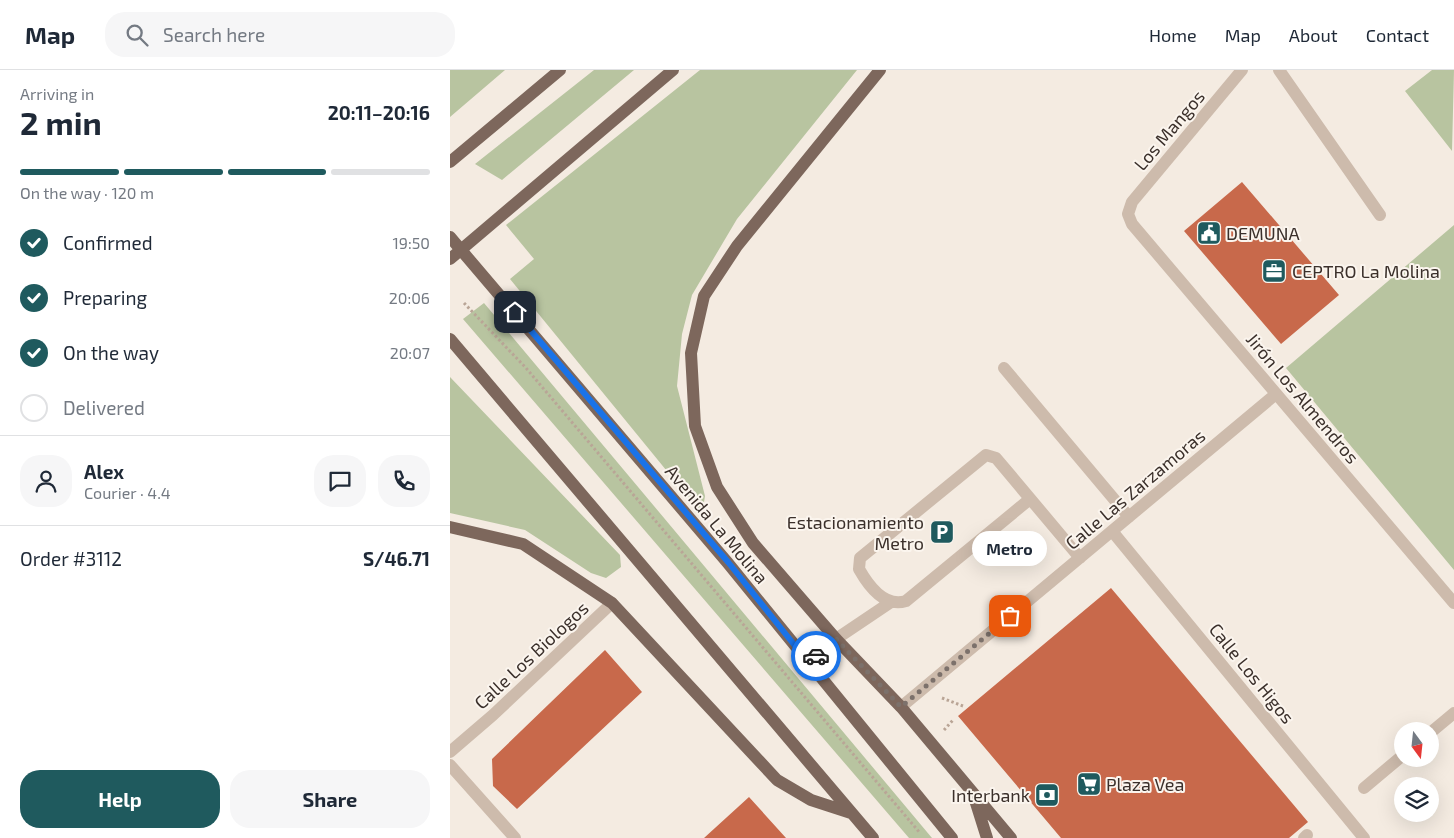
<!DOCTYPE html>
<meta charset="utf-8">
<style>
:root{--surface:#fff;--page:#f6f6f7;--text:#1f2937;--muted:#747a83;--line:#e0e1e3;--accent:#1f5a5e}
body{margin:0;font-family:"Exo 2",sans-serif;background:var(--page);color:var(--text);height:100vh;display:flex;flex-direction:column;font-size:19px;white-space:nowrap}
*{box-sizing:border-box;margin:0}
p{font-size:16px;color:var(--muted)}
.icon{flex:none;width:28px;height:28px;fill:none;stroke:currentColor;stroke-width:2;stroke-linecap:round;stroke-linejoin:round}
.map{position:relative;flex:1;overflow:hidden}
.sheet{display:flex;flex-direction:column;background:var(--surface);width:450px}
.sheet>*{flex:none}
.needle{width:32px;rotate:165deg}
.buttons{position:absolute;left:944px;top:652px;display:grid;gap:10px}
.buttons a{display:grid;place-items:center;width:45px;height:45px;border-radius:50%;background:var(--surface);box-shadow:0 5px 20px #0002;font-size:25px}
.pin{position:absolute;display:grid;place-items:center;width:42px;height:42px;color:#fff;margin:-21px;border-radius:10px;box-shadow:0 2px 8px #0006}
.courier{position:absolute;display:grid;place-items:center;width:50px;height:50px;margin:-25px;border:4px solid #1a73e8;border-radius:50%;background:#fff;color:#222;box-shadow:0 1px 6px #0007}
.bubble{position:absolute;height:35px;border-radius:18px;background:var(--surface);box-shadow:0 5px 20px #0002;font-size:16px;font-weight:700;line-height:35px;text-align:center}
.headline em{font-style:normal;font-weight:700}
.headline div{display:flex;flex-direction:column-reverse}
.headline{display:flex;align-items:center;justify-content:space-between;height:85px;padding:0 20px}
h1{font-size:32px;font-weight:700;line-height:38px}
.bar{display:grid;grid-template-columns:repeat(4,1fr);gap:8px 5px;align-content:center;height:60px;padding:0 20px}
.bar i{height:6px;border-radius:4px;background:var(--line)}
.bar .selected{background:var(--accent)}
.bar p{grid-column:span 4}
.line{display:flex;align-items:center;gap:12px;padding:0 20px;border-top:1px solid var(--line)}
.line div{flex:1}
.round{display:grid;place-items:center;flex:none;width:52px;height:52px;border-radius:20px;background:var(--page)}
ol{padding:0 20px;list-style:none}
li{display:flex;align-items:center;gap:15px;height:55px}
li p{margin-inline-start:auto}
li .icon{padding:5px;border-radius:50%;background:var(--accent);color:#fff;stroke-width:4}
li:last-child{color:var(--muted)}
li i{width:28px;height:28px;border:2px solid var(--line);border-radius:50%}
.cta{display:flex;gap:10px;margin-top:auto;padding:10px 20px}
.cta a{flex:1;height:58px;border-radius:20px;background:var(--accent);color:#fff;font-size:20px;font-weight:700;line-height:58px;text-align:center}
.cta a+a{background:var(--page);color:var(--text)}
header{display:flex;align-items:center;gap:30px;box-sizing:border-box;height:70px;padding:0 25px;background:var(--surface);border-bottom:1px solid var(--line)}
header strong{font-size:24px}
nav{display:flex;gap:28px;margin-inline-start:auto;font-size:18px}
.search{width:350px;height:45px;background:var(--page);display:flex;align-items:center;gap:12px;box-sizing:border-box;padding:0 18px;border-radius:20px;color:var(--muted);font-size:19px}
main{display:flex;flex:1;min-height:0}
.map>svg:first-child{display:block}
</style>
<header>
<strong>Map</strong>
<div class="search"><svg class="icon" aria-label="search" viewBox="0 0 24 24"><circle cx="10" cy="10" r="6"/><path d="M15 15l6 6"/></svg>Search here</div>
<nav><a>Home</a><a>Map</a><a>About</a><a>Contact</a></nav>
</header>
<main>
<section class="sheet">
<div class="headline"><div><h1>2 min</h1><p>Arriving in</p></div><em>20:11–20:16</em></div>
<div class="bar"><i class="selected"></i><i class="selected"></i><i class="selected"></i><i></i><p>On the way · 120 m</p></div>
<ol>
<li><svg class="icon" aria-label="check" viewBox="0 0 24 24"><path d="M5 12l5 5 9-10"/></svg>Confirmed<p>19:50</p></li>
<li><svg class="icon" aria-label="check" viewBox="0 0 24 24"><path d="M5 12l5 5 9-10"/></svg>Preparing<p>20:06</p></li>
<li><svg class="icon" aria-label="check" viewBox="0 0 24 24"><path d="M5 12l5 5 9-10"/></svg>On the way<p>20:07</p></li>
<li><i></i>Delivered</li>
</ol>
<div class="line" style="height:90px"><a class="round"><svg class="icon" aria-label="person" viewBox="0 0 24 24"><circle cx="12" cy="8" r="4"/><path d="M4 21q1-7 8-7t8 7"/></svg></a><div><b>Alex</b><p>Courier · 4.4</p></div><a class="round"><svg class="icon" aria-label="chat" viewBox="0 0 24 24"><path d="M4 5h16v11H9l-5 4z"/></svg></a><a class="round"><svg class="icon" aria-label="phone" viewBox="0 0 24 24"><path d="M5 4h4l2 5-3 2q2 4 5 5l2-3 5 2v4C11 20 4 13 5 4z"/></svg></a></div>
<div class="line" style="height:65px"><div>Order #3112</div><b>S/46.71</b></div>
<div class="cta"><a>Help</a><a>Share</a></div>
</section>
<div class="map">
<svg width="1004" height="768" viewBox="0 0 1004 768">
<rect width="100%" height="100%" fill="#f4ebe1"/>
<path fill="#b8c4a0" d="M0,0H55L0,47Z
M144,0H184L52,110L25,94Z
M250,0H407L287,149L242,225L232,264L227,316L255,426L252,444L60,209L84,189L56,155Z
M982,0H1004L1002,81L955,21Z
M1004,155V500L836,298Z
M34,233L482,768H459L13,249Z
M0,307L170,485L171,497L156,508L141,503L75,460L0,443Z"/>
<path fill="#c8694b" d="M792,112L889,225L831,274L734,161Z
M661,518L858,752L839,768H611L508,646Z
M155,580L192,622L67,739L43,716L42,689Z
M299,727L336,768H254Z"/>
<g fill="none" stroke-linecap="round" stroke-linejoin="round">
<path stroke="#b9a596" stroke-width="3" stroke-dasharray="2.5 2.5" stroke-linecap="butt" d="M14,233L76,298L470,763
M492,628L513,636
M494,660L504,649"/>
<path stroke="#cdbbac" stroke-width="12" d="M792,0L682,132L678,144L682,154L1004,533
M829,0L930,145
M554,298L679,447
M580,429L456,531C434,538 418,515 409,499L410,488L536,385L546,388L630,488
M662,461L914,768
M386,569L441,532
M451,637L826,324
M980,663L1004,643
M0,682L43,645L162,533
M0,695L65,768
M914,718L952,686
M854,768L857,765"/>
<path stroke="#7d675c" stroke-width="12" d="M430,0L287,176L254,226L241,283L245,356L267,417L303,473L386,569L451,637L561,768
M0,92L110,0
M0,167L277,492L502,768
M0,189L223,0
M0,269L423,768
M0,457L73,474L162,533L327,710L361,730L401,743
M358,592L386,569
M525,730L537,768"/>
</g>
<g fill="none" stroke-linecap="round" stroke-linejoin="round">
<path stroke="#7c716b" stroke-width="5" stroke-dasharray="0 9" d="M366,586L386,569L451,637L560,546"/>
<path stroke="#1a73e8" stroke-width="6" d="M65,242L278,492L358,592L366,586"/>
</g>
<defs>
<symbol id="civic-square" viewBox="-11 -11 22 22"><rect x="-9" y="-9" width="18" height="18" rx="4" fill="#1f5a5e" stroke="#fbf5ee"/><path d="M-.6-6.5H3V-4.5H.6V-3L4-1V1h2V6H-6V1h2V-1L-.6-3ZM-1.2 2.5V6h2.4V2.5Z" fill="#fff"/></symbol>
<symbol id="office-square" viewBox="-11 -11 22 22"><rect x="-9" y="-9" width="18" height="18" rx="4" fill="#1f5a5e" stroke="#fbf5ee"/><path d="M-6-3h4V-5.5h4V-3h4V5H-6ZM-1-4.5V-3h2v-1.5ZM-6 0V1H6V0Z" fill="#fff"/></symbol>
<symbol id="parking-square" viewBox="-11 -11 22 22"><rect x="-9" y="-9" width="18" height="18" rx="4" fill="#1f5a5e" stroke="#fbf5ee"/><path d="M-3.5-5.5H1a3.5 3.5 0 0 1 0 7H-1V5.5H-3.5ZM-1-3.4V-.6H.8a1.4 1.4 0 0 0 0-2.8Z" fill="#fff"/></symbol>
<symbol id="supermarket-square" viewBox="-11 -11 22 22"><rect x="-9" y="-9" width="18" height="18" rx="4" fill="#1f5a5e" stroke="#fbf5ee"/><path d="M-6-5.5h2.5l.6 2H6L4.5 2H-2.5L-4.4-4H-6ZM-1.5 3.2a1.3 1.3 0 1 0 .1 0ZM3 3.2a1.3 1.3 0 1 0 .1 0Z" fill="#fff"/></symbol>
<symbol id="bank-square" viewBox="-11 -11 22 22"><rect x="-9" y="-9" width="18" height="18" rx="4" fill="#1f5a5e" stroke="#fbf5ee"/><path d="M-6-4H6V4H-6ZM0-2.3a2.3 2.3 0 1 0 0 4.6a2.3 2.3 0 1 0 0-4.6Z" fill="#fff"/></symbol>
</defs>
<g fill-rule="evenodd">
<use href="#civic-square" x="745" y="149" width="28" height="28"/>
<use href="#office-square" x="810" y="187" width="28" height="28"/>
<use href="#parking-square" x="478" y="448" width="28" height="28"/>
<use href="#supermarket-square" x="625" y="700" width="28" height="28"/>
<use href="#bank-square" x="583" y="711" width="28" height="28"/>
</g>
<g text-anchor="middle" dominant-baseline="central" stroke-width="4" stroke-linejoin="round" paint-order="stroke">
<g font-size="18" fill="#3b302b" stroke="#fbf5ee">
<text transform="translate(719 60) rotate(-50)">Los Mangos</text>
<text transform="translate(853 328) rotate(50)">Jirón Los Almendros</text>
<text transform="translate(685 419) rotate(-40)">Calle Las Zarzamoras</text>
<text transform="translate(267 454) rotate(50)">Avenida La Molina</text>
<text transform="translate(81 585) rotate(-43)">Calle Los Biologos</text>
<text transform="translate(802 603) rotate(51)">Calle Los Higos</text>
</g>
<g font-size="18" fill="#3b302b" stroke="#fbf5ee" text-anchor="start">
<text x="776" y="163">DEMUNA</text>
<text x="842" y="201">CEPTRO La Molina</text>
<text x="474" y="452" text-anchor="end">Estacionamiento<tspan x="474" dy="21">Metro</tspan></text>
<text x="656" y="714">Plaza Vea</text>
<text x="580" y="725" text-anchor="end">Interbank</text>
</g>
</g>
</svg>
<div class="buttons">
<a><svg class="needle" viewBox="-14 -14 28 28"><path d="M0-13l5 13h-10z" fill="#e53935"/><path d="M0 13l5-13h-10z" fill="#747a83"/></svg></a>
<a><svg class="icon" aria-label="layers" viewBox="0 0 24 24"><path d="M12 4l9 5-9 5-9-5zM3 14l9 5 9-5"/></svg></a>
</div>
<div class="pin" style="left:560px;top:546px;background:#ea580c"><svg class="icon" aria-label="bag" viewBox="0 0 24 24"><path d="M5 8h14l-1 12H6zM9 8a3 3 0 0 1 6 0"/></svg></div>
<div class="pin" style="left:65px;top:242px;background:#1f2937"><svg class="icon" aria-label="home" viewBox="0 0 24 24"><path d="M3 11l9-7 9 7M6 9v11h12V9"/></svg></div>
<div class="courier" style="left:366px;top:586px"><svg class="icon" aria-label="car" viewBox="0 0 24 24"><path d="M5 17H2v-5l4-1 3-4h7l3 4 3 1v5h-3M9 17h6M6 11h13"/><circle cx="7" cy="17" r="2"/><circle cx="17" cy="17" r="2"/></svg></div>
<div class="bubble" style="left:522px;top:461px;width:75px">Metro</div>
</div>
</main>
